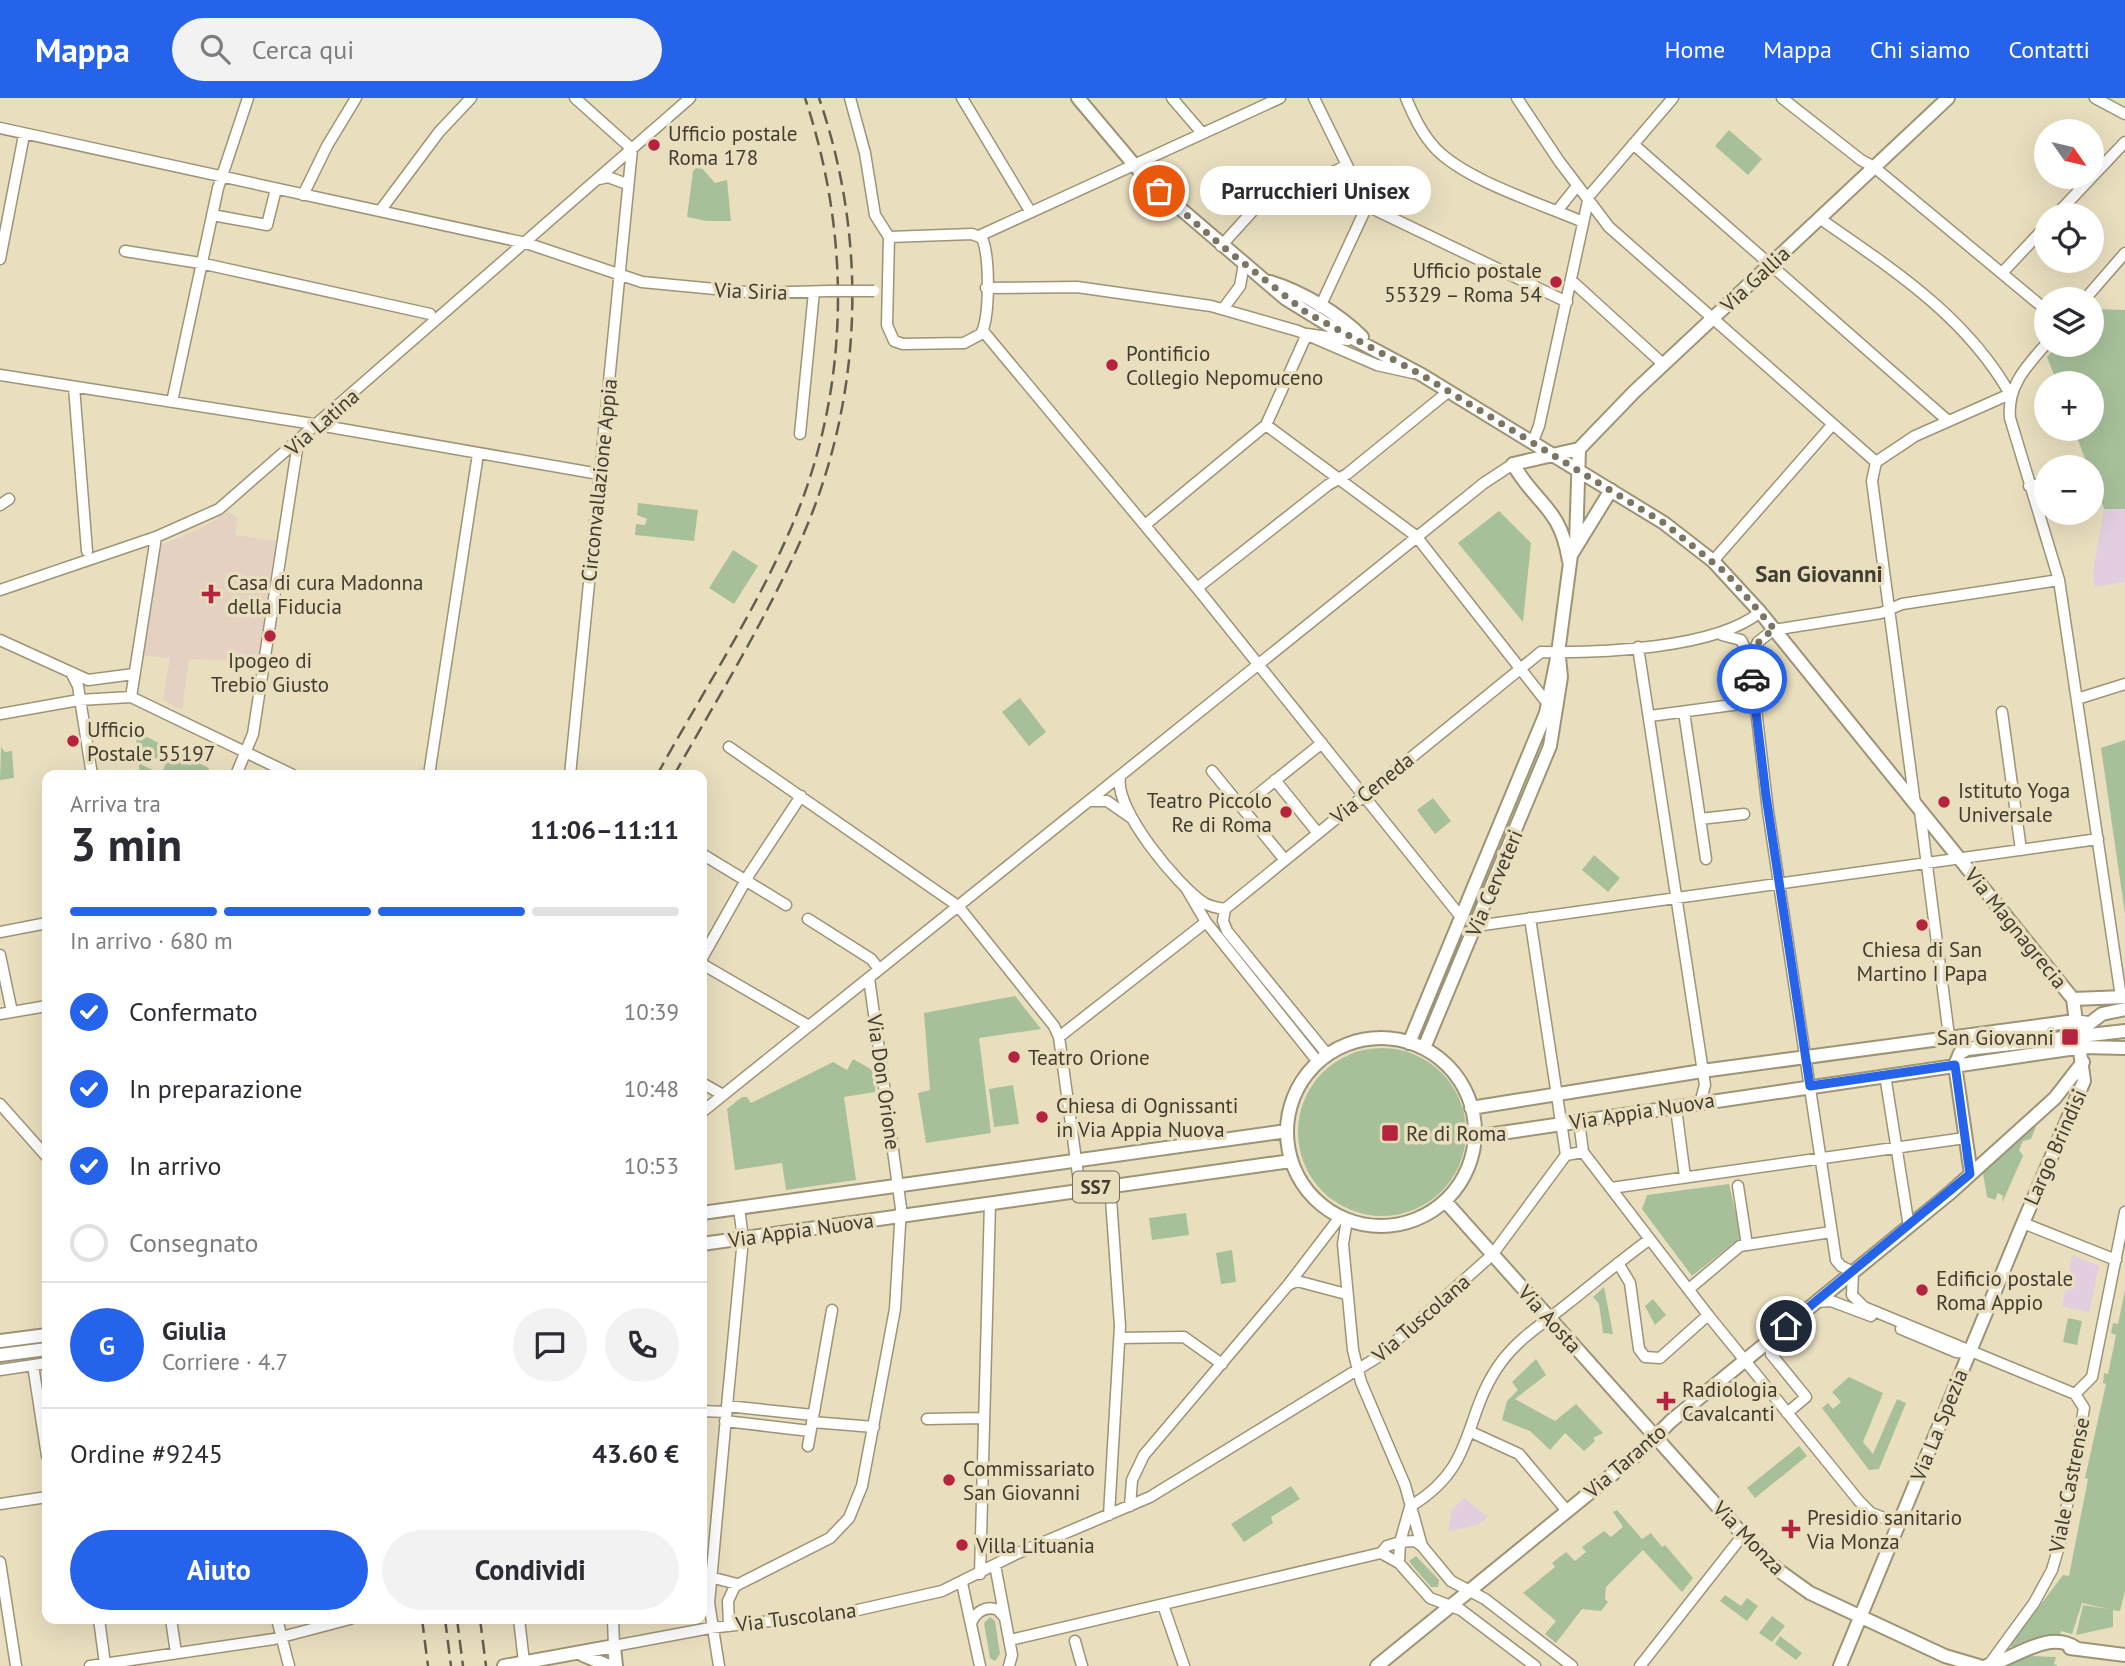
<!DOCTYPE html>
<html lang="it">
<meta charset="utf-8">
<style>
:root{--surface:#fff;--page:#f2f2f3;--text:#2b2b33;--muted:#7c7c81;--line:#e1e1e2;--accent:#2563eb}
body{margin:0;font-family:"PT Sans",sans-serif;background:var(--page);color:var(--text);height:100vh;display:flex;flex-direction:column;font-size:26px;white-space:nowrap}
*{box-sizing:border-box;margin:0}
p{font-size:23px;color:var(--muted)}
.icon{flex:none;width:38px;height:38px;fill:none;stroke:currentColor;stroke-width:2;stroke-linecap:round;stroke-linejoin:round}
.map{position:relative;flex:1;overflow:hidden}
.panel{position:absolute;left:42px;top:672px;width:665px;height:854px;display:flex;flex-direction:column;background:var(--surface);border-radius:14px;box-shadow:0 7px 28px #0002}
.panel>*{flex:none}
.needle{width:46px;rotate:124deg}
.tools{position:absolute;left:2034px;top:21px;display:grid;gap:14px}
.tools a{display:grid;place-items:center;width:70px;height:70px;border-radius:50%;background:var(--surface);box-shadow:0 7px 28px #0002;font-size:35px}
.pin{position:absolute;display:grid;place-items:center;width:60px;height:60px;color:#fff;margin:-30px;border:4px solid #fff;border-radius:50%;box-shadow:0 2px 7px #0007}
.courier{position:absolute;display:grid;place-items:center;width:70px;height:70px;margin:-35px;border:5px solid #2563eb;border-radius:50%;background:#fff;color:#222;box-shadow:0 2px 9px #0007}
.bubble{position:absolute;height:49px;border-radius:24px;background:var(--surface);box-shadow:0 7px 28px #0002;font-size:23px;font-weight:800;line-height:49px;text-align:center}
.summary em{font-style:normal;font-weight:800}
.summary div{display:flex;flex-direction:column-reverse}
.summary{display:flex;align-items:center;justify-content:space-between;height:119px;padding:0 28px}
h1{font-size:46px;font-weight:800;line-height:52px}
.bar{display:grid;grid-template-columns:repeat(4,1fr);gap:10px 7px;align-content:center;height:84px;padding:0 28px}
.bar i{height:9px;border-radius:5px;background:var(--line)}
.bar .active{background:var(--accent)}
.bar p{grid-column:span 4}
.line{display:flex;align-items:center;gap:18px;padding:0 28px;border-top:2px solid var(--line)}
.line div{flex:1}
.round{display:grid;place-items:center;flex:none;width:74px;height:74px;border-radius:37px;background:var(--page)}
ol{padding:0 28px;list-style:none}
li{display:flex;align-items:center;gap:21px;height:77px}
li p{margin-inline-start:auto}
li .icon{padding:7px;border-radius:50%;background:var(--accent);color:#fff;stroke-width:4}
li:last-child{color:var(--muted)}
li i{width:38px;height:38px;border:4px solid var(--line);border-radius:50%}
.cta{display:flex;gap:14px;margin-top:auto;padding:14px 28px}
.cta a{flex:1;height:80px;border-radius:42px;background:var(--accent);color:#fff;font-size:28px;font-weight:800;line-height:80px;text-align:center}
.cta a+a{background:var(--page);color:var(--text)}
header{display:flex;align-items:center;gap:42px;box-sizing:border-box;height:98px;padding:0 35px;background:var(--accent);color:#fff}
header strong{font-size:33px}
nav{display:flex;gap:38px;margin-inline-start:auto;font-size:24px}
.search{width:490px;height:63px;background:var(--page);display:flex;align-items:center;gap:18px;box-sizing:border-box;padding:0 24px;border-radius:38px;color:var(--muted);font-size:26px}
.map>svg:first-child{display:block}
</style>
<header>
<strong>Mappa</strong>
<div class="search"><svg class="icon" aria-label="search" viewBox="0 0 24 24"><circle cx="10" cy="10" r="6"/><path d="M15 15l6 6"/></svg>Cerca qui</div>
<nav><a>Home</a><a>Mappa</a><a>Chi siamo</a><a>Contatti</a></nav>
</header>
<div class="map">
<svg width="2125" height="1568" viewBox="0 0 2125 1568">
<rect width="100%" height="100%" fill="#e9dfbf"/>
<path fill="#e2cede" d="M2104,411H2125V484L2094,489L2093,473Z
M2072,1157L2099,1168L2089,1214L2062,1208Z
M1464,1400L1488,1419L1478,1427L1448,1433L1452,1412Z"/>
<path fill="#e5d1c2" d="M229,414L238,420L235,437L276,443L258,563L189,561L182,612L163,602L170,560L144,558L161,447L201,430Z"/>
<path fill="#a7c09a" d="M1729,32L1762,61L1748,77L1715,48Z
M699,67L715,85L727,82L731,123H707L687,119L693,73Z
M2091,211L2125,212V411H2104L2091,369H2088L2074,331H2091V285H2057L2047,259L2058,247H2091Z
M638,405L698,412L694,443L635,437L636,426L645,427L647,421L637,417Z
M1499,413L1531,445L1523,524L1458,445Z
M733,452L758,468L734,506L709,490Z
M1020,600L1046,634L1029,648L1002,614Z
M135,633L209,670L207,677H174L163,672L166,665L146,656L142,667L162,676L140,677Z
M2125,642V816L2101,650Z
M1,649L5,654L12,653L14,680L0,682Z
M1433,700L1451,723L1435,736L1417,712Z
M1594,757L1620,780L1608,794L1582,772Z
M1015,898L1041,931L979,940L991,1035L926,1045L918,995L930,992L924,915Z
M1298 1034a84 84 0 1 1 168 0a84 84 0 1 1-168 0Z
M853,961L876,974L875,994L844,999L856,1082L786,1092L782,1065L735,1072L727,1011L742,999H747L751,1005L833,964L847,972Z
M1013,987L1019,1026L994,1029L989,991Z
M2039,1021L2031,1041L2023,1043L2019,1052L2023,1058L2002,1105L2003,1098L1998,1095L1995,1102L1987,1099L1983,1075Z
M1729,1086L1741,1139L1692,1178L1642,1111L1647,1097Z
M1186,1115L1189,1137L1152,1142L1149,1120Z
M1232,1152L1236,1184L1221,1186L1216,1155Z
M1604,1189L1613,1236L1603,1235L1599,1206L1593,1199Z
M2125,1192V1493L2120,1513L2113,1512V1529L2076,1537L2083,1507L2109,1511L2082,1505L2072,1536L2061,1533L2059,1543L2015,1553L2010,1547L2063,1477L2069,1478L2088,1381L2085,1380L2106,1286L2103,1285L2104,1275L2108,1276L2116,1237L2111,1235L2113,1225L2118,1226Z
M1653,1201L1666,1217L1655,1227L1645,1208Z
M2068,1220L2082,1223L2077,1247L2063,1244Z
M1536,1261L1546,1277L1515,1301L1555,1323L1576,1306L1603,1335L1593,1340L1595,1343L1584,1353L1565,1335L1550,1352L1530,1333L1502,1322L1507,1303L1518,1292L1512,1284Z
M1849,1279L1883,1295L1863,1344L1873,1356L1897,1301L1906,1305L1879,1371L1869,1372L1822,1310L1828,1305L1833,1311L1841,1304L1832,1294Z
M1799,1348L1807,1358L1755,1400L1747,1390Z
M1291,1388L1300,1401L1271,1419L1273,1425L1244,1444L1231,1426Z
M1617,1412L1642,1441L1651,1435L1662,1449L1665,1447L1693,1480L1682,1494L1643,1452L1606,1489L1605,1501L1608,1504L1601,1513L1582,1511L1556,1545L1545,1536L1556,1523L1523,1495L1555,1469L1552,1465L1566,1454L1575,1463L1586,1454L1582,1449L1604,1433L1611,1439L1623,1429L1613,1414Z
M1416,1458L1439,1482L1438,1489H1431L1411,1466L1409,1463Z
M1725,1497L1741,1508L1747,1500L1758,1508L1747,1523L1720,1503Z
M1772,1518L1785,1528L1772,1544L1759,1535Z
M990,1519L995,1523L1000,1556L995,1563L990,1560L984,1525Z
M1780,1538L1802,1555L1796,1562L1775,1546Z
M2030,1558L2056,1559L2054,1566L2058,1568H2009Z"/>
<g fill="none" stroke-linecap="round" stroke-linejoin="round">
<defs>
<path id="minor" d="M575,0L632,51
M850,0L865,55L875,117L889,139
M962,0L1030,113
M1172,0L1202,35
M1314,0L1367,108L1567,204
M1406,0C1414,19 1422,36 1436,51C1467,83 1542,106 1583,124
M1517,0L1559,63L1609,129L1876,364
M1782,0L1861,62L1874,69L2046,212
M2095,0L2125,16
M0,30L526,145L642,184L757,195L829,193
M1633,46L1947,322
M599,81L608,79L627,86
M303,97L327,48L356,0
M380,113L439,34L471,0
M1557,113L1577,88
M212,117L267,127L276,91
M2056,117L2125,44
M1819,120C1892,171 1965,217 2010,296
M972,136L982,140C990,159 990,219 981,236L964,245L903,246L894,243L887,227L889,139Z
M979,138L1280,0
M1221,148L1259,106L1281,101L1347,67
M125,153L200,165L430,216
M0,161L24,37
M2002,175L2046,128
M1572,183L1663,266
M986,190L1077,189L1211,208L1298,233L1377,267L1413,275
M2085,201L2125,155
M1320,209L1367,108
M1223,211L1240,188L1244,166
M983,233L1197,490L1461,819
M1307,236L1348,242
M2046,246C2026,269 2007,288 2010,320L2059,482L2121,899
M0,277L307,325L599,376
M74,289L87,453
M172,304L218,90L248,0
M1266,327L1416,438L1548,606
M800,336L814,194
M1533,343L1539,328L1589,98L1673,0
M1876,364L1872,383L1915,706
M1876,364L1915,338L2010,296
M2029,388L2046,385
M0,407L9,401
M1145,427L1266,327L1307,236
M1713,463L1833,326
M1197,490L1328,387L1347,376L1449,293
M0,492L156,439L219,411L690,0
M1722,537L1741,542L1750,560
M0,542L88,582L134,576
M1638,549L1705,987L1700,1005
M72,576L78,588L92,677
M131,599L293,677
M131,599L156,439
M2077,601L2125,586
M1684,614L1706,761
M2002,614L2021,752
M0,616L79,602L131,599
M1650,618L1755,604
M729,649L958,808L1054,928L1059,939L1080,1091
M1212,673L1284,761
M236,677L253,636L298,345
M429,677L478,356
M570,677L632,51
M1120,679C1114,711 1177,787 1204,805C1211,809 1218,810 1225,811
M1275,682L1317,734
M1091,703H1107L1130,719
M1242,709L1322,645
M1920,713L1949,938
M1700,721L1744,716
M702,756L786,807
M1186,790L1206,824L1318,964
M1225,811L1541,554C1598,555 1716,551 1760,514
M1225,811L1223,823L1227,833L1327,956
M1530,820L1566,1057L1583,1054L1579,1023
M808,821L871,861L879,871
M1476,828L2098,741
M0,834L47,825
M0,857L12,914
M702,860L750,775L801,698
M702,866L809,928
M0,916L47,908
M1059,939L1206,824
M1885,977L1909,1129
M702,985L723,997
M0,1006L47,1059
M702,1014L1484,385L1513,366
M1677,1018L1685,1079
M1583,1054L1708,1217L1859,1403L1871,1415L1899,1426
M1738,1088L1747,1147
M1611,1090L1965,1040
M1347,1122L1343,1146L1353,1252L1361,1284L1405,1387L1422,1448L1451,1483L1485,1501L1572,1568
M2023,1125L2116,1162
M1618,1165L1630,1185L1639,1251L1645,1259L1660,1260L1708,1217
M1288,1187L1297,1183L1346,1196
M1689,1191L1740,1148L1831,1134
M1816,1204L1831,1203L1871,1218
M1901,1231L1956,1254L1969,1255
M1120,1240L1184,1239L1222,1266
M1770,1241L1771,1256L1806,1299L1787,1315
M33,1267L47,1358
M0,1272L47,1265
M2075,1296L2092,1279L2125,1114
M727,1308L743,1141L739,1110
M702,1313L726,1314
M927,1321L983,1320
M725,1323L810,1333
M812,1324L874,1329
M1471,1334L1519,1356L1567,1413
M808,1348L832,1212
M0,1406L47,1399
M1130,1408L1132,1382L1144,1357L1288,1187L1340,1119
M1411,1408C1479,1367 1461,1318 1502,1263C1520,1239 1544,1225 1566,1207C1594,1185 1621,1162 1650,1141
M1109,1417L1120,1228L1110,1087
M1381,1455L1387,1448L1400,1444L1410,1409
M0,1464L16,1568
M1399,1465L1400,1444L1415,1443L1422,1448
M995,1467L1012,1557L1009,1568
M980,1476L990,1105
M710,1479L737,1486
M962,1485L980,1568
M1163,1507L1184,1568
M99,1521L105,1566
M171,1521L176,1555
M277,1521L289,1568
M519,1521L524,1564
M613,1521L614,1548L710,1530L849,1514L942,1493L1016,1456L1150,1399L1378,1259L1492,1157L1566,1057
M971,1525C976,1514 985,1507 998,1512L1005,1520
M729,1528L728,1503L735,1488L830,1440L849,1420L862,1388L895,1211L901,1110L869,880
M1010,1542L1381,1455L1399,1465L1430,1500L1461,1512L1535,1568
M1075,1543L1082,1568
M90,1568L274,1541L350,1521
M719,1568L709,1505L727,1308L813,1317
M1640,1568L1743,1437
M1988,1568L2034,1505L2052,1472L2061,1441L2084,1310L2075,1296L1864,1209L1852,1197L1853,1174L1841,1168L1836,1162L1768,713L1750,560L1758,544L1773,532L1881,515L1902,506L2059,482"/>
<path id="major" d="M1078,0L1147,82L1286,201L1330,228L1422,277L1664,425L1713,463L1760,514L2073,901
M1270,184C1302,194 1338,215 1362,239
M1513,366C1537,408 1560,408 1569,463
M1513,366L1579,351
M1576,446L1579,351L1634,294L1948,0
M2073,901L2125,899
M2085,929L2102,916L2125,911
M1287 1034a94 94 0 1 1 188 0a94 94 0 1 1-188 0Z
M1409,945L1546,615L1558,555L1571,457L1611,392
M1424,950L1550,648L1561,579L1559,559
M1471,1010L1702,973L2075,923L2088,925
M1474,1039L2083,949L2125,950
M1971,1076L1955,967L1960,955L1967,951L2125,933
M1445,1103L1743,1437L1778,1472L1810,1495L1945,1558L1979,1568
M702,1115L1287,1033
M702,1146L1291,1063
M0,1243L47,1237
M0,1257L47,1251
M2070,1550L2125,1557
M583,1557L609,1568
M504,1568L614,1548L616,1568
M1377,1568L1641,1353L1671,1323L1951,1094L2055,1000L2083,964
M1840,1568L2023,1125L2084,983L2073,901
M1986,1568C2015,1561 2048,1531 2076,1550"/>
</defs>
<use href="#minor" stroke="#9d9476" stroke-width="13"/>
<use href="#major" stroke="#9d9476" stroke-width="16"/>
<use href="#minor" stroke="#fff" stroke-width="10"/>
<use href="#major" stroke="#fff" stroke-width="12"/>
<path stroke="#635e4d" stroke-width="2.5" stroke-dasharray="14 7" stroke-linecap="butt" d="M657,677C702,595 754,516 791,430C850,293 852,141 805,0
M674,677C719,598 768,518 804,435C863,297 868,142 819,0
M422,1521L428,1568
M445,1521L451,1568
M457,1521L463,1568
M480,1521L486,1568"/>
<defs>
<path id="minor-bridge" d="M829,193H874"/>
</defs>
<use href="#minor-bridge" stroke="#9d9476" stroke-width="13" stroke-linecap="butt"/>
<use href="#minor-bridge" stroke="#fff" stroke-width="10"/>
</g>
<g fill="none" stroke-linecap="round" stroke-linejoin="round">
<path stroke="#7b7561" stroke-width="7" stroke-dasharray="0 12.6" d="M1159,93L1222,148L1307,215L1422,277L1664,425L1726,475L1775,532C1752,542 1750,560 1752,581"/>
<path stroke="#2563eb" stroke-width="9" d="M1752,581L1766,698L1810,988L1955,967L1970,1076L1786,1228"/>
</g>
<g fill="#b5233e" stroke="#e9dfbf" stroke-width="2.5">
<circle cx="654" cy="47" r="7"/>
<circle cx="1556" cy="184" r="7"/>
<circle cx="1112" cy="267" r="7"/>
<path d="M207.5 485.5h7v7h7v7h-7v7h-7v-7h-7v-7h7z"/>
<circle cx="270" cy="538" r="7"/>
<circle cx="73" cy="643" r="7"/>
<circle cx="1944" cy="704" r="7"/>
<circle cx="1286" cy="714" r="7"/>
<circle cx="1922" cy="827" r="7"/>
<rect x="2061" y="930" width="18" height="18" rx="3.5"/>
<circle cx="1014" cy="959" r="7"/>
<circle cx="1042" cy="1019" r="7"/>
<rect x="1381" y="1026" width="18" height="18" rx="3.5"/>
<circle cx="1922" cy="1192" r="7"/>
<path d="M1662.5 1292.5h7v7h7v7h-7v7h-7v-7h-7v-7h7z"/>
<circle cx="949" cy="1382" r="7"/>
<path d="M1787.5 1420.5h7v7h7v7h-7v7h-7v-7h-7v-7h7z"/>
<circle cx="962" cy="1447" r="7"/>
</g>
<g text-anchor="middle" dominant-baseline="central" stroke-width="7" stroke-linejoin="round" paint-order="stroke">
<rect fill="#e9dfbf" stroke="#736d5a" stroke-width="2" x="1073" y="1073.5" width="46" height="31" rx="5"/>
<g font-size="19" font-weight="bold" fill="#403c2f">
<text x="1096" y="1089">SS7</text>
</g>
<g font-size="21" fill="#403c2f" stroke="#e9dfbf" text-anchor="start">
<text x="668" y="35">Ufficio postale<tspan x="668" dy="24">Roma 178</tspan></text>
<text x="1542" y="172" text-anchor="end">Ufficio postale<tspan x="1542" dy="24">55329 – Roma 54</tspan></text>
<text x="1126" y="255">Pontificio<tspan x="1126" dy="24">Collegio Nepomuceno</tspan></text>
<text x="227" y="484">Casa di cura Madonna<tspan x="227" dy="24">della Fiducia</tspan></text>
<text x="270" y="562" text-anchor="middle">Ipogeo di<tspan x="270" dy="24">Trebio Giusto</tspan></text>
<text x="87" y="631">Ufficio<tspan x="87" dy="24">Postale 55197</tspan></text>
<text x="1958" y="692">Istituto Yoga<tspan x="1958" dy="24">Universale</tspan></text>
<text x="1272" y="702" text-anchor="end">Teatro Piccolo<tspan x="1272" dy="24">Re di Roma</tspan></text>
<text x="1922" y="851" text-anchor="middle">Chiesa di San<tspan x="1922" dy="24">Martino I Papa</tspan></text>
<text x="2054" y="939" text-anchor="end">San Giovanni</text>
<text x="1028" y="959">Teatro Orione</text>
<text x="1056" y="1007">Chiesa di Ognissanti<tspan x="1056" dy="24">in Via Appia Nuova</tspan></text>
<text x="1406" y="1035">Re di Roma</text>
<text x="1936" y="1180">Edificio postale<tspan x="1936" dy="24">Roma Appio</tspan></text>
<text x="1682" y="1291">Radiologia<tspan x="1682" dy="24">Cavalcanti</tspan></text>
<text x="963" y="1370">Commissariato<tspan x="963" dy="24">San Giovanni</tspan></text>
<text x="1807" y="1419">Presidio sanitario<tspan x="1807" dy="24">Via Monza</tspan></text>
<text x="976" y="1447">Villa Lituania</text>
</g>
<g font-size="21" fill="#403c2f" stroke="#e9dfbf">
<text transform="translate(1755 181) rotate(-43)">Via Gallia</text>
<text transform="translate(751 193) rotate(2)">Via Siria</text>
<text transform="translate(322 324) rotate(-41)">Via Latina</text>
<text transform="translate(599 382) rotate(-84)">Circonvallazione Appia</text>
<text transform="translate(1372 690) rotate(-39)">Via Ceneda</text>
<text transform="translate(1494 785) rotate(-67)">Via Cerveteri</text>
<text transform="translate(2016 830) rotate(51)">Via Magnagrecia</text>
<text transform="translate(884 984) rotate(82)">Via Don Orione</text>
<text transform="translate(1642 1013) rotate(-9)">Via Appia Nuova</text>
<text transform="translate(2055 1049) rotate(-66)">Largo Brindisi</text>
<text transform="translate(801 1132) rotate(-8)">Via Appia Nuova</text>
<text transform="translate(1421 1220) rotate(-41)">Via Tuscolana</text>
<text transform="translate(1550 1221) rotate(48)">Via Aosta</text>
<text transform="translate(1939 1327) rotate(-68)">Via La Spezia</text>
<text transform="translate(1625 1363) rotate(-41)">Via Taranto</text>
<text transform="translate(2069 1387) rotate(-79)">Viale Castrense</text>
<text transform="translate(1749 1440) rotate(46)">Via Monza</text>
<text transform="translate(796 1519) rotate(-7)">Via Tuscolana</text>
</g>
<g font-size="23" font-weight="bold" fill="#403c2f" stroke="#e9dfbf">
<text x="1819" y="475">San Giovanni</text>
</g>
</g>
</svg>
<div class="tools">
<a><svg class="needle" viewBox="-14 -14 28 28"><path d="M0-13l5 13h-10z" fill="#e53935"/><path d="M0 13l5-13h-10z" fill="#7c7c81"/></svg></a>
<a><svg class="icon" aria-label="locate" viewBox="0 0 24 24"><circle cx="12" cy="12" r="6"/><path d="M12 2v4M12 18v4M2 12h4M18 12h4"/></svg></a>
<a><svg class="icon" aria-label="layers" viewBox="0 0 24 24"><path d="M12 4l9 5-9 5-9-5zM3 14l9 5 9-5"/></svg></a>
<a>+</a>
<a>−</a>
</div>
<div class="pin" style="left:1159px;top:93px;background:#ea580c"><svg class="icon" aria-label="bag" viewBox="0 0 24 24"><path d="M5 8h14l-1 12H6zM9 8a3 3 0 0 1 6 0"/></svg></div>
<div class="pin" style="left:1786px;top:1228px;background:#1f2937"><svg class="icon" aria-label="home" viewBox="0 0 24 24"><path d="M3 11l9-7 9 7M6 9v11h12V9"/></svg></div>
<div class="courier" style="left:1752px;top:581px"><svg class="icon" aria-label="car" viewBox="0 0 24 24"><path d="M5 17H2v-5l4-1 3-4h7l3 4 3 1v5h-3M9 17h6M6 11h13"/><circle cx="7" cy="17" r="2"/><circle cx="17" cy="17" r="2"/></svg></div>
<div class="bubble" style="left:1200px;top:68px;width:231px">Parrucchieri Unisex</div>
<section class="panel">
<div class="summary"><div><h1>3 min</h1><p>Arriva tra</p></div><em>11:06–11:11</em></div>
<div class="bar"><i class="active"></i><i class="active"></i><i class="active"></i><i></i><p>In arrivo · 680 m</p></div>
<ol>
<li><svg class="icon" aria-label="check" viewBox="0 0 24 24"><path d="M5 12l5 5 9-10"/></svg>Confermato<p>10:39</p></li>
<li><svg class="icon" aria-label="check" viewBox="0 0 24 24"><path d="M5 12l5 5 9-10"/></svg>In preparazione<p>10:48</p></li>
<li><svg class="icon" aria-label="check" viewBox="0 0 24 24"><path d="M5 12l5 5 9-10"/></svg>In arrivo<p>10:53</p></li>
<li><i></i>Consegnato</li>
</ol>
<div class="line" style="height:126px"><b class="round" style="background:var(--accent);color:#fff">G</b><div><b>Giulia</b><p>Corriere · 4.7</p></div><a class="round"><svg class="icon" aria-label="chat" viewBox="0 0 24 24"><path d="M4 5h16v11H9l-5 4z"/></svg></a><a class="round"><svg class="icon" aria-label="phone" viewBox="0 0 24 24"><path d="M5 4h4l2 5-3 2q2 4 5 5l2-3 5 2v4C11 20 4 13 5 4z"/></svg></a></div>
<div class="line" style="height:91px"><div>Ordine #9245</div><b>43.60 €</b></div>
<div class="cta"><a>Aiuto</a><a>Condividi</a></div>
</section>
</div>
